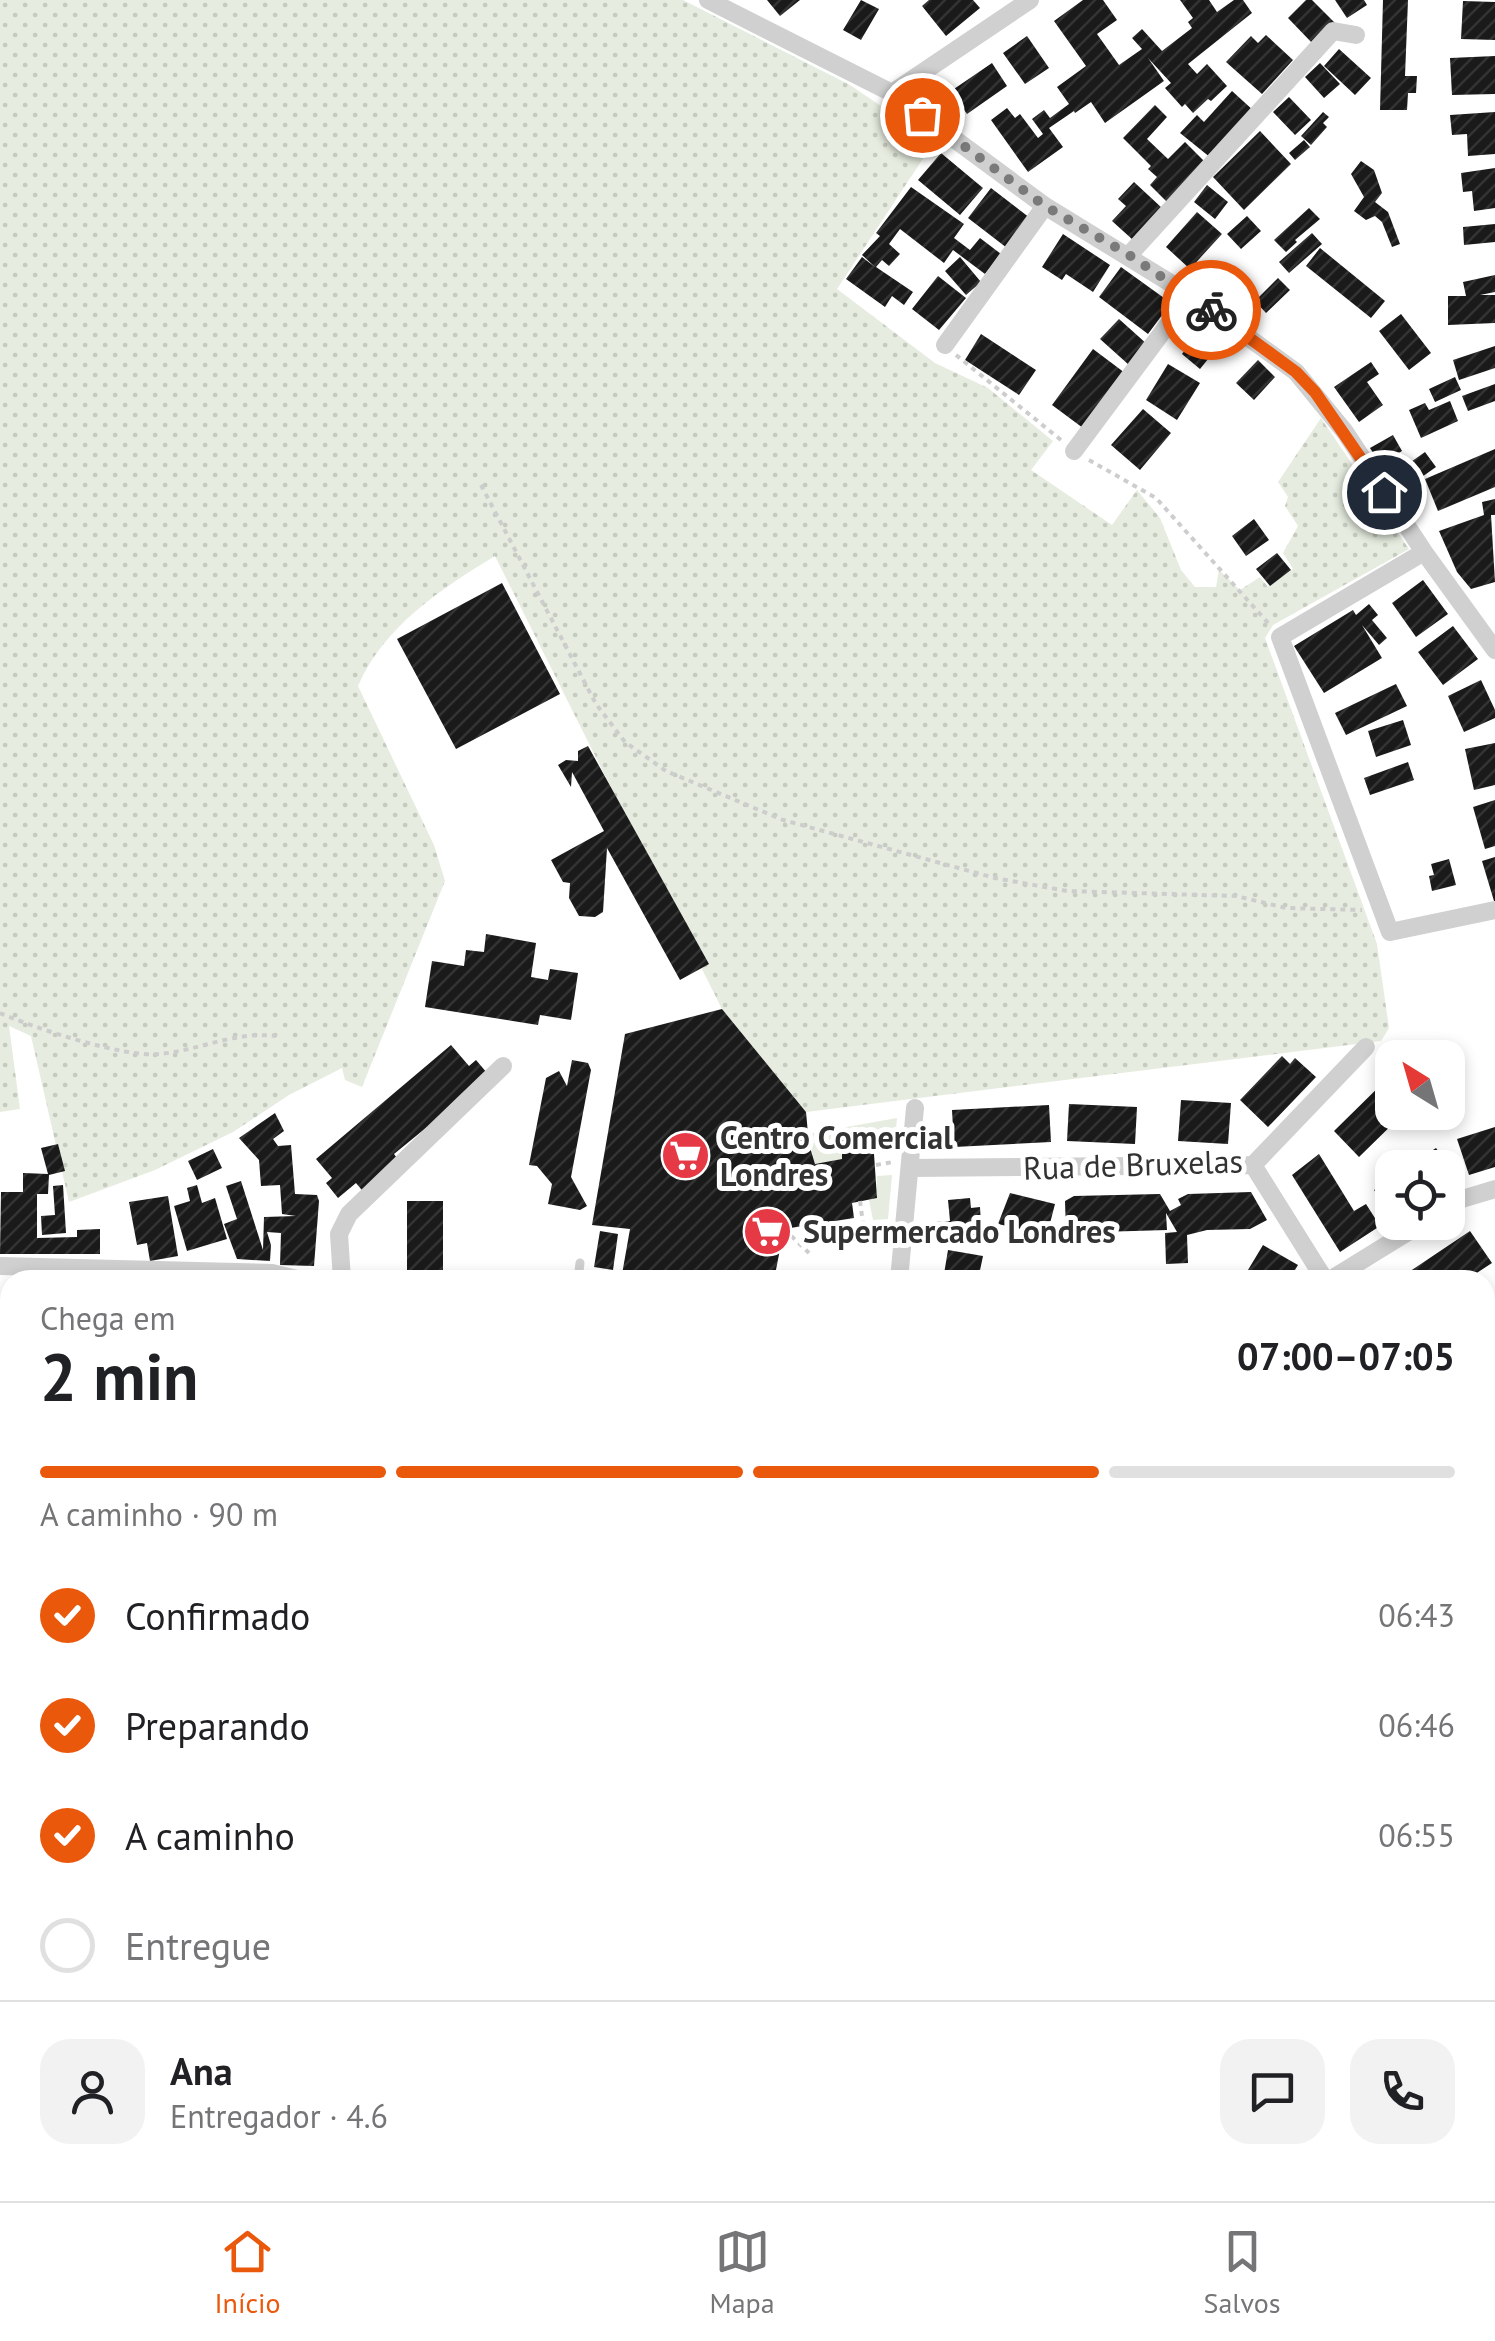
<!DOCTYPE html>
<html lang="pt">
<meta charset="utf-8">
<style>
:root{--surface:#fff;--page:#f2f2f2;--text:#202124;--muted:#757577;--line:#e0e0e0;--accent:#ea580c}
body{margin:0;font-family:"PT Sans",sans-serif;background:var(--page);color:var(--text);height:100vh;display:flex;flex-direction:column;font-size:38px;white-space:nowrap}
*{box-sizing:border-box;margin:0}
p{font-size:32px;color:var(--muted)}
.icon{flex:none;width:55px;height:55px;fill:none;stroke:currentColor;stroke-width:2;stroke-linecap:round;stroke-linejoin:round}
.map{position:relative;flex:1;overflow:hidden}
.side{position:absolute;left:0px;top:1270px;width:1495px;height:932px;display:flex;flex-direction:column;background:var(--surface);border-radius:30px 30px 0 0;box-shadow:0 5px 15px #0003}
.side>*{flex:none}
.needle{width:65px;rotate:323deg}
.buttons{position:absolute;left:1375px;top:1040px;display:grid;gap:20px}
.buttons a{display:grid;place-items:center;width:90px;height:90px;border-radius:20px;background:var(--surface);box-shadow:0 5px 15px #0003;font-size:50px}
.pin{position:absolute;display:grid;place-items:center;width:85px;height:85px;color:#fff;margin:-42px;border:5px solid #fff;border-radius:50%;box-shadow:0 2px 10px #0007}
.courier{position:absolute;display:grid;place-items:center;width:100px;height:100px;margin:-50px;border:8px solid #ea580c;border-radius:50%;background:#fff;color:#222;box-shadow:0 2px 12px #0007}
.headline em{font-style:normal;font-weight:700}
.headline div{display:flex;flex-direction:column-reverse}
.headline{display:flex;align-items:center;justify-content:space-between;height:170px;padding:0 40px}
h1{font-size:65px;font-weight:700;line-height:75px}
.bar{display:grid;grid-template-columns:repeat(4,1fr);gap:15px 10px;align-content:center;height:120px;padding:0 40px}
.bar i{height:12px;border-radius:8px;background:var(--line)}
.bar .active{background:var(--accent)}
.bar p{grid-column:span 4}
.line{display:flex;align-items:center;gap:25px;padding:0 40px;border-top:2px solid var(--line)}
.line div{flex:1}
.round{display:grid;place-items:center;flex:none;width:105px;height:105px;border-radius:30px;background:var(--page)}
ol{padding:0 40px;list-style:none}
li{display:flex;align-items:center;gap:30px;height:110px}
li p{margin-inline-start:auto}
li .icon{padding:10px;border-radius:50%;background:var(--accent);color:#fff;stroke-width:4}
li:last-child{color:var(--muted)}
li i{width:55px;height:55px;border:5px solid var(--line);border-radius:50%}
.tab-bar{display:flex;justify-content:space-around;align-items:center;height:140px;border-top:2px solid var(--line);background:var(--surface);font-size:28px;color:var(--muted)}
.tab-bar a{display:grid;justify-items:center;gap:5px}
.tab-bar .active{color:var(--accent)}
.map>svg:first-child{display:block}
</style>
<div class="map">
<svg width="1495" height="2201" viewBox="0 0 1495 2201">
<defs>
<pattern id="grass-dots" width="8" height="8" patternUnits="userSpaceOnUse" patternTransform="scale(2.5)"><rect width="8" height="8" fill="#e6ecdf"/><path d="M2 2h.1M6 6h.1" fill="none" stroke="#c6cbc0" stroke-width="1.8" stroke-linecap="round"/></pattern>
<pattern id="building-hatch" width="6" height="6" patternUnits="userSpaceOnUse" patternTransform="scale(2.5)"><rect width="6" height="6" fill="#1a1a1a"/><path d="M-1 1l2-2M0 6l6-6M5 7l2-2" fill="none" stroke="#333"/></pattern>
</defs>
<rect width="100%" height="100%" fill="#fff"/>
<path fill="url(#grass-dots)" d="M0,0H683L850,85L934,142L837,289L935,363L988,388L1053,441L1031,470L1112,525L1137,490L1160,518L1181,570L1195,587H1216L1219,570L1240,590L1260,577L1268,587L1293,569L1283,553L1298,526L1285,506L1288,497L1278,482L1321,418L1409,549L1273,625L1265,638L1377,944L1389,1028L1381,1041L806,1112L722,1009L495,556C441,589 384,626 358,686L434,845L445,881L362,1087L345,1080L342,1068L289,1095L233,1132L155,1170L69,1202L31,1036L9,1026L20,1109L0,1112Z"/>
<path fill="#e6ecdf" d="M897,1118L894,1149L874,1154L867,1135L842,1139V1159L815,1164L808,1134Z
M892,1175L888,1219L873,1220L869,1200L877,1198V1176Z"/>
<path fill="url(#building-hatch)" d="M767,0H800L780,16Z
M861,0L879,9L861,40L843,30Z
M929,0H973L980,8L946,36L922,6Z
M1083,0H1103L1117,20L1097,34L1119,65L1142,49L1132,38L1142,29L1162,51L1192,28L1188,22L1193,18L1180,0H1209L1217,12L1234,0H1243L1252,13L1188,64L1197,74L1207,64L1227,86L1211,101L1208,99L1193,113L1185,104L1182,107L1165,88L1171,83L1148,58L1164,81L1105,123L1091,102L1075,113L1074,111L1049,128L1063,147L1028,172L991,120L1007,108L1015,118L1020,114L1038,138L1043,134L1032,119L1044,110L1050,118L1069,104L1057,87L1086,66L1054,21Z
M1306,0H1312L1335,23L1313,44L1288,18Z
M1335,0H1364L1367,5L1347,18Z
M1383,0H1408L1405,76H1417L1416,93H1408L1407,110H1380Z
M1463,1L1495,2V40L1461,39Z
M1266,35L1293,60L1262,94L1226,62L1251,36L1258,43Z
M1027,36L1049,68L1025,84L1003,53Z
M1339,49L1371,78L1355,95L1324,66Z
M1495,56V94L1452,95L1450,58Z
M992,63L1007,86L967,114L951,91Z
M1320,63L1340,84L1324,98L1305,77Z
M1232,91L1254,111L1211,158L1180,133L1197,115L1204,122Z
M1289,97L1311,120L1295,135L1273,112Z
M1155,105L1167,117L1147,139L1168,159L1185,142L1208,165L1169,204L1150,185L1157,177L1148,169L1151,166L1123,138Z
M1323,112L1329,117L1323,123L1327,127L1311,145L1301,136Z
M1495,112V154L1468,156L1467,134L1452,135L1450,115Z
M1260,131L1291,164L1244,210L1213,177Z
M1304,140L1310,147L1295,160L1289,153Z
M941,153L983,188L960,215L918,180Z
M1361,161L1374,170L1382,193L1375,202L1388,212L1400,244L1392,247L1382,222L1375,216L1366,220L1354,211L1364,197L1351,174Z
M1495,168V208L1474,211L1472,191L1463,192L1461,173Z
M1134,182L1162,208L1133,240L1112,221L1126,206L1118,199Z
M1207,185L1228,202L1215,219L1194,202Z
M911,187L964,224L954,238L970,250L980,238L1001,254L985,274L953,250L944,263L900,229L889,244L900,254L889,266L882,260L876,267L913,292L904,305L892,296L885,307L846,279L862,257L875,267L862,255L880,236L876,233Z
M991,188L1030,218L1007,248L968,218Z
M1309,208L1320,219L1295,240L1297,242L1286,252L1274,240Z
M1197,212L1222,234L1190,269L1166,247Z
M1247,216L1261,231L1241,249L1227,234Z
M1495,224V242L1464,245L1463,227Z
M1312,233L1322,244L1289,273L1279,262Z
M1063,234L1110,265L1093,292L1066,274L1062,280L1042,267Z
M1320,248L1385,301L1371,318L1306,266Z
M960,257L981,282L966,295L945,271Z
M1121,267L1171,303L1148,334L1099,297Z
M1495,275V292L1480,295H1495V323L1448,325V296H1466L1463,282Z
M938,276L966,298L939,330L912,309Z
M1278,278L1290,290L1266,313L1255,301Z
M1401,314L1431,353L1409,370L1379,331Z
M1119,319L1148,345L1129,365L1100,339Z
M1206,323L1225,338L1200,369L1182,354Z
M981,334L1036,370L1019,395L965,360Z
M1495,346V368L1459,380L1453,360Z
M1093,349L1125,373L1083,428L1052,405Z
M1258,360L1275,377L1254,400L1236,383Z
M1371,362L1379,374L1367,382L1383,405L1359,422L1334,387Z
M1168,364L1200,383L1177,420L1146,400Z
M1455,377L1461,390L1435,402L1429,389Z
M1495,384V401L1468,411L1462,396Z
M1450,401L1458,421L1421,438L1409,410L1425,403L1429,410Z
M1143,409L1171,433L1140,470L1111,445Z
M1393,435L1402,451L1380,464L1370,448Z
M1495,449V487L1438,511L1425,479Z
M1425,452L1436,467L1402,491L1391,476Z
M1495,499V515H1491L1495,582L1471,589L1457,572L1439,531L1484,515L1482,502Z
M1254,519L1269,540L1246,556L1232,536Z
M1277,553L1291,570L1270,586L1256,569Z
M1423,580L1448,614L1416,637L1392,603Z
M502,583L560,694L456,749L397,639Z
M1369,604L1378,615L1372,620L1387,638L1379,645L1362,625L1382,658L1324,693L1294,646L1353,610L1356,615Z
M1453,626L1478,659L1443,685L1418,652Z
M1481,680L1495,710V718L1464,732L1448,696Z
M1396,684L1407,706L1346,735L1335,713Z
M1403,720L1411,745L1376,757L1368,731Z
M1495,743V785L1474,790L1465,749Z
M588,746L709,964L680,980L607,848L603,912L595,917L579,916L569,898L570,883L563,882L551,860L604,831L572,772L571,787L558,765L566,760L578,761V751Z
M1408,762L1414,780L1370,795L1364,778Z
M1495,800V846L1485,849L1473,807Z
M1495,857V901H1494L1482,861Z
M1449,859L1456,885L1432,891L1429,876L1434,875L1431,864Z
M486,934L536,943L531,977L548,980L550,969L578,973L571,1020L540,1015L538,1025L425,1007L432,961L464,966L466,950L484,952Z
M722,1009L806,1112L809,1144L815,1164L842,1159V1139L867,1135L874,1154L877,1198L852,1203L854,1218L784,1229L774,1280H621L630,1229L592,1225L625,1034Z
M451,1045L469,1066L476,1060L493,1080L431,1132L427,1127L394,1154L402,1165L366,1195L356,1183L338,1198L326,1183L332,1178L316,1159Z
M1282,1056L1290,1064L1295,1058L1316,1077L1268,1127L1240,1100Z
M572,1060L588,1063L591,1070L571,1177L587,1206L580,1210L548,1204L552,1184L537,1166L529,1165L546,1078L559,1071L567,1086Z
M1392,1074V1112H1405L1359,1157L1334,1131Z
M1181,1100L1231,1103L1228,1144L1178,1141Z
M1069,1104L1137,1107L1135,1144L1067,1141Z
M1049,1105L1051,1142L954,1147L952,1110Z
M275,1113L284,1131L273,1139L278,1146L291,1145L295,1194L317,1195L319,1201L314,1266L280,1265L281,1233L267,1232L271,1245L270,1261L237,1259L224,1224L237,1219L226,1186L241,1181L263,1250L264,1217L296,1216L282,1214L280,1185L261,1186L259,1160L239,1138Z
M1495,1127V1167L1469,1175L1457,1139Z
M58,1144L65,1171L49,1175L48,1194H37V1238L77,1237V1230L100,1229V1254H0L1,1192H23V1173L48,1174L41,1148Z
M1436,1148L1456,1177L1448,1183V1168H1406Z
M213,1149L222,1168L197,1180L188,1161Z
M1319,1154L1354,1211L1366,1204L1380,1226L1340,1252L1292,1175Z
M1392,1177V1216L1374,1190Z
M63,1185L66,1233L42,1235L41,1216L55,1215L53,1186Z
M197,1185L202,1203L215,1198L227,1239L187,1251L174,1206L190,1201L187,1188Z
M1251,1192L1267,1220L1250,1229L1207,1230L1187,1235L1188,1263L1166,1264L1165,1233L1177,1232L1166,1213L1167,1230L1066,1233L1065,1201L1074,1196L1160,1194L1170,1211L1181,1205L1178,1199L1188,1194Z
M1010,1193L1055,1204L1047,1235L998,1224Z
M168,1196L178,1256L150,1261L147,1243L137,1245L129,1202Z
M970,1198L971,1208L980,1207L982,1241L937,1245L935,1222L950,1221L948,1200Z
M407,1201H443V1280H410V1273H407Z
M600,1231L618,1234L613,1270L594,1267Z
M1470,1231L1492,1263L1466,1280H1397Z
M1263,1245L1298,1265L1289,1280H1242Z
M948,1250L983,1256L978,1280H943Z
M1485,1638L1495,1656V1704L1485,1686Z
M10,1720V1774L0,1782V1728Z
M1485,1884L1495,1887V1981L1485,1969Z
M10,2081V2122L0,2124V2083Z
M1495,2100V2148L1485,2158V2110Z
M0,2158H2L9,2201H0Z
M214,2192H223L225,2201L251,2192H314L316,2201H200L199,2196Z
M630,2192H651L660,2201H621Z
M857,2192H894L895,2201H842V2194Z
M990,2192H1097L1099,2201H991Z
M1209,2192H1255L1262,2201H1215Z
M1301,2192H1353L1359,2201H1314L1311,2197L1307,2201Z
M1410,2192H1463L1458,2201H1405Z
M934,2193L935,2201H912V2196Z"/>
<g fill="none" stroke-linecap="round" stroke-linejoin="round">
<path stroke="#cdcdcd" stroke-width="4" stroke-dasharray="5 5" stroke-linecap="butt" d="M956,355L1061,440
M1089,460L1156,498L1269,624
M481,485L596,704L625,742L666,771L783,820L995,878L1067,891L1236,896L1286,908L1362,910
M0,1013C35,1028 124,1058 160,1054C200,1050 235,1031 276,1036
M876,1165L893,1162
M860,1201L865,1239
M784,1229L809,1253"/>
<path stroke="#d0d0d0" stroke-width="9" d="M578,1280L580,1263
M0,1983L7,2016"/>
<path stroke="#d0d0d0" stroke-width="18" d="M708,0L892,93L1045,206L1190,295L1296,372L1345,432L1424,552L1495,650
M892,93L1030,0
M1129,255L1333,31L1356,35
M945,345L1045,206
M1074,451L1190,295
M1424,552L1280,637L1390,932L1495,910
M1253,1165L1325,1280
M911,1168L1253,1165L1366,1047
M1448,1208L1462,1199L1495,1189
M0,1266L272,1273L301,1280
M342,1280L339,1234L349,1214L503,1066
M899,1280L915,1108
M1330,1280L1424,1222
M1485,1468L1495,1464
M0,1487L10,1497
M0,1586L10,1595
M0,1804L10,1796
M0,1842L10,1834
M1485,1857L1495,1860
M945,2192L946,2201
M1276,2192L1282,2201"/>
<path stroke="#bdbdbd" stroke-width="22" d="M1485,1996L1495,2009
M0,2060L10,2058
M1485,2087L1495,2076
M683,2192L692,2201
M750,2192L759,2201
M1377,2201L1385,2192"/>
<path stroke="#ababab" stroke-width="28" d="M0,1645L10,1635
M1485,1710L1495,1706"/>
<path stroke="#888" stroke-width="2.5" d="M0,1518L10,1528
M0,1542L10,1551
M0,2041L10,2039
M705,2192L714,2201"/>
</g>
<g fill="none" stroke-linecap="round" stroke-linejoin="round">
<path stroke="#7a7a7a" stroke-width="10" stroke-dasharray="0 18" d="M922,115L1045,206L1129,255L1211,310"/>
<path stroke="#ea580c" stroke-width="12" d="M1211,310L1296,372L1315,392L1384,492"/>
</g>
<defs>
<symbol id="supermarket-disc" viewBox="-11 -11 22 22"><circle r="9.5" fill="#e63946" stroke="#fff"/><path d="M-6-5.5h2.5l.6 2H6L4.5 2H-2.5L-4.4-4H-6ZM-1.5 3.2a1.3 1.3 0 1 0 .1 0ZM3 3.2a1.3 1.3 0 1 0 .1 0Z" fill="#fff"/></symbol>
</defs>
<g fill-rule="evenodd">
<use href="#supermarket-disc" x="658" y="1128" width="55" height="55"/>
<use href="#supermarket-disc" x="740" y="1204" width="55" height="55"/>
</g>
<g text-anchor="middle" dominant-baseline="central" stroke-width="10" stroke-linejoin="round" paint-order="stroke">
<g font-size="32" font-weight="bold" fill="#333" stroke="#fff" text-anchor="start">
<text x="720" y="1137">Centro Comercial<tspan x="720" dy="37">Londres</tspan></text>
<text x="803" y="1231">Supermercado Londres</text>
</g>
<g font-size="32" fill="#333" stroke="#fff">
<text transform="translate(1133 1164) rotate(-2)">Rua de Bruxelas</text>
</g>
</g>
</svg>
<div class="buttons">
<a><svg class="needle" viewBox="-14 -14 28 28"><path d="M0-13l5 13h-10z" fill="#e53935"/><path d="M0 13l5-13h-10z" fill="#757577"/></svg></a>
<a><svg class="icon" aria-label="locate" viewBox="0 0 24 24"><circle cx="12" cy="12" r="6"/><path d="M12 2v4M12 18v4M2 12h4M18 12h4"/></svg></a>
</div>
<div class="pin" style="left:922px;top:115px;background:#ea580c"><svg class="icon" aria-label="bag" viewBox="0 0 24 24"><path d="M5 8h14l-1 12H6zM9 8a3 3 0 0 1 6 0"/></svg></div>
<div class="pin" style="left:1384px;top:492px;background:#1f2937"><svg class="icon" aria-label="home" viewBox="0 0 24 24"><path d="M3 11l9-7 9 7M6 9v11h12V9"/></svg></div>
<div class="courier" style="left:1211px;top:310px"><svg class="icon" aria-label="bike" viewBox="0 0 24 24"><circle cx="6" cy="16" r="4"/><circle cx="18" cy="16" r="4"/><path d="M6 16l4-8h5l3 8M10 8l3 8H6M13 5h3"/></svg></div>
<section class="side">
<div class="headline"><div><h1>2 min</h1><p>Chega em</p></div><em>07:00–07:05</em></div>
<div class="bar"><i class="active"></i><i class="active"></i><i class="active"></i><i></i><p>A caminho · 90 m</p></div>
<ol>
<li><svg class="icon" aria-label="check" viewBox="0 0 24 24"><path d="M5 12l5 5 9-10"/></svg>Confirmado<p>06:43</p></li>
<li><svg class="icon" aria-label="check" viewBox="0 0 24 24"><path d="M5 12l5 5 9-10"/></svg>Preparando<p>06:46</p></li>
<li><svg class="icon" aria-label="check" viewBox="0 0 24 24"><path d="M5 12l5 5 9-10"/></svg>A caminho<p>06:55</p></li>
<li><i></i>Entregue</li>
</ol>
<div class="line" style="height:180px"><a class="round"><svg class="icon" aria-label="person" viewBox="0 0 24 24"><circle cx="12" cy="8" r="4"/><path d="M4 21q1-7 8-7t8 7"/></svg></a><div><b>Ana</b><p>Entregador · 4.6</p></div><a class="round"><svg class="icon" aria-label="chat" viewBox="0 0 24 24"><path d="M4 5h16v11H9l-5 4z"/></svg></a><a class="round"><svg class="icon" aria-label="phone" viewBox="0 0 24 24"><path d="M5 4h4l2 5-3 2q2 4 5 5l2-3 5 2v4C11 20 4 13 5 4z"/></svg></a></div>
</section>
</div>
<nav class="tab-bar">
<a class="active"><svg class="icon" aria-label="home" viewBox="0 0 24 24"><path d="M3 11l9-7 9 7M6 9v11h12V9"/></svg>Início</a>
<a><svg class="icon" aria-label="map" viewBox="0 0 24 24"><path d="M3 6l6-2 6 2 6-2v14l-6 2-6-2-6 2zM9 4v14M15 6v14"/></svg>Mapa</a>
<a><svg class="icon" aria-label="saved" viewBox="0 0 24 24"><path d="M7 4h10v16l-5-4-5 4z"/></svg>Salvos</a>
</nav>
